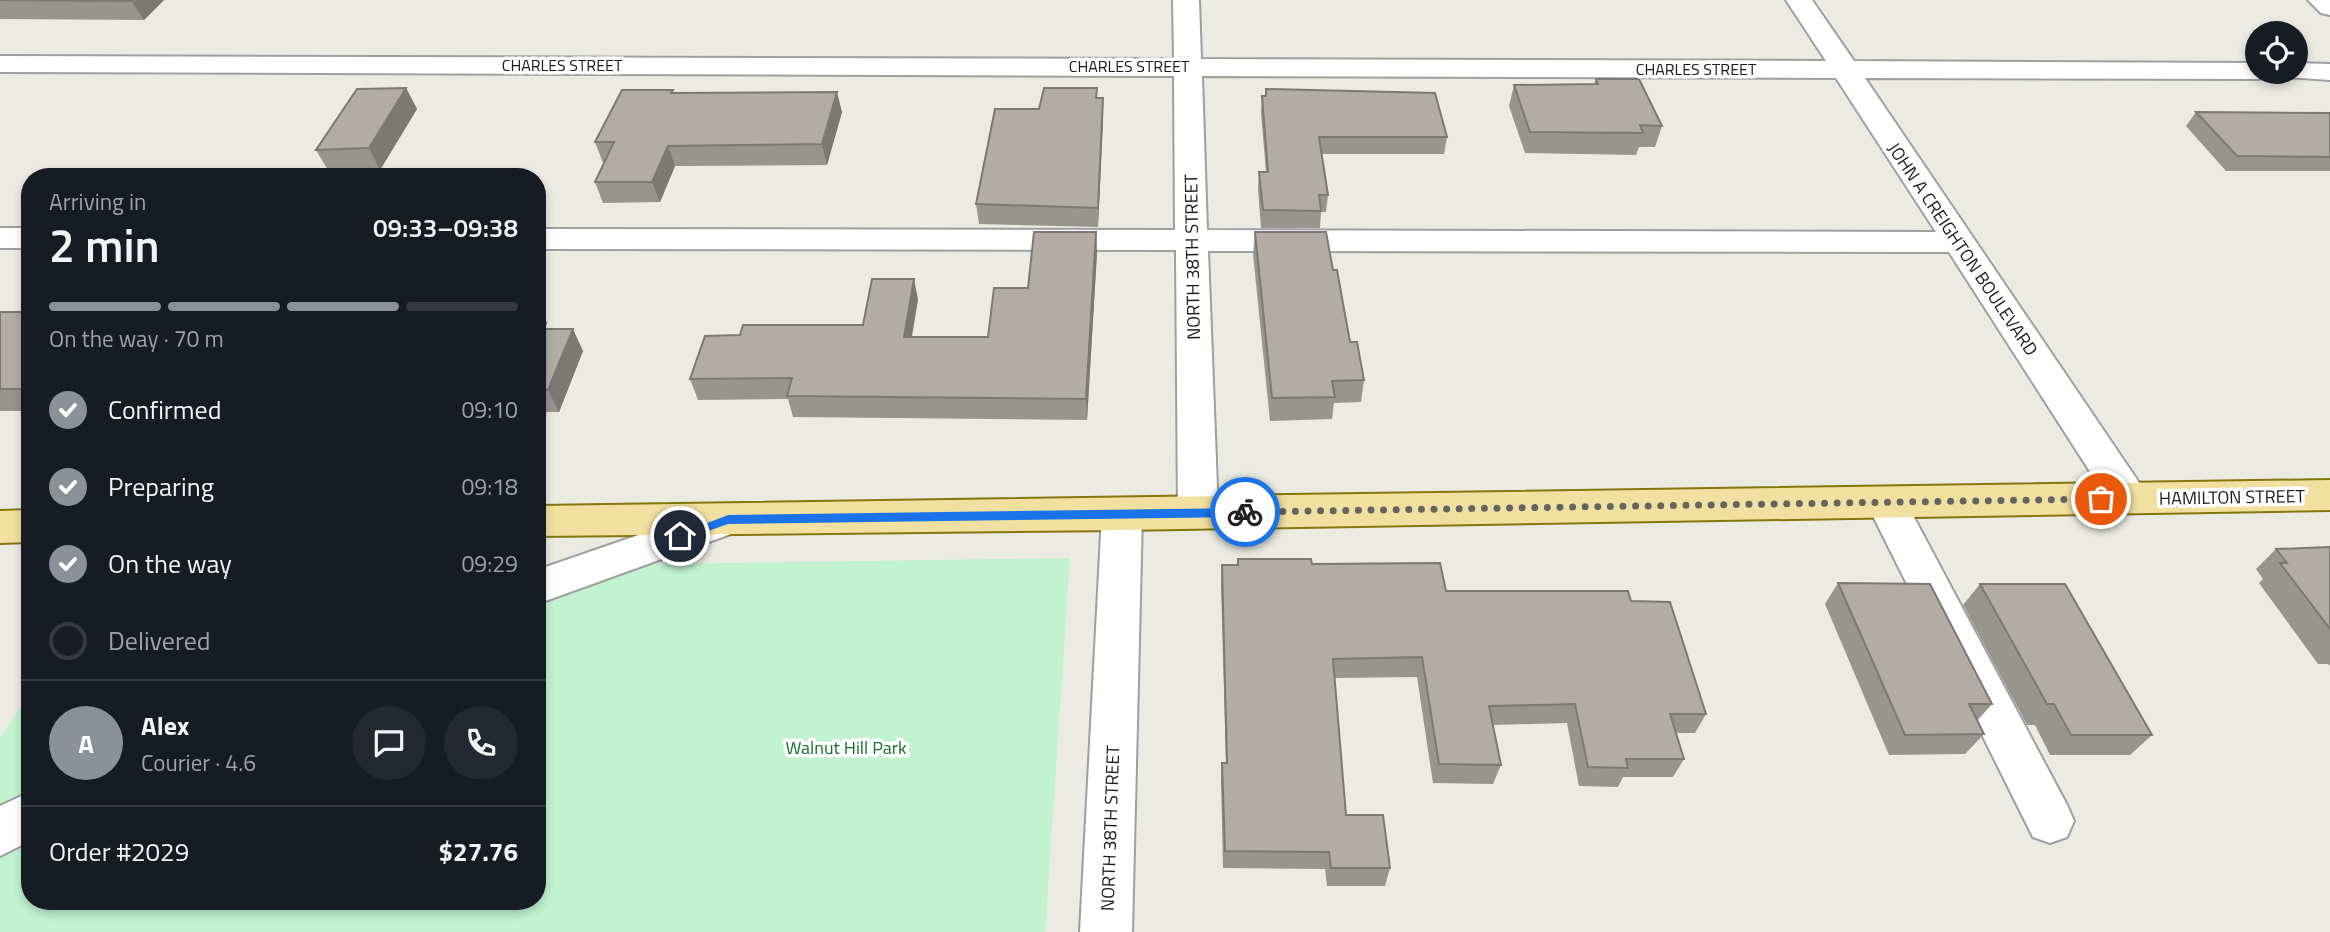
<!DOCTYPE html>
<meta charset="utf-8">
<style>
:root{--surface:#171b24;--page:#242831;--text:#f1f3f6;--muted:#9ea1a6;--line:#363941;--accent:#8c9099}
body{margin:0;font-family:"Titillium Web",sans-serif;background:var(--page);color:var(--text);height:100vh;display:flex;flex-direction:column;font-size:26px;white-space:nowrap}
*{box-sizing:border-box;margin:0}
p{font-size:23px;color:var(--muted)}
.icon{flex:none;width:38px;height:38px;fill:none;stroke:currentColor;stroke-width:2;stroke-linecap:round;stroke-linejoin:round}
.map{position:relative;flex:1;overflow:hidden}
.drawer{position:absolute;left:21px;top:168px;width:525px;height:742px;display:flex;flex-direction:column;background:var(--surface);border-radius:28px;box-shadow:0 4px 10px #0003}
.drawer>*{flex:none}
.buttons{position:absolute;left:2245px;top:21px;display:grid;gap:14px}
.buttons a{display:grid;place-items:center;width:63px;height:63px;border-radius:50%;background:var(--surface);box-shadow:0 4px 10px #0003;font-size:35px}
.pin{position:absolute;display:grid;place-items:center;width:60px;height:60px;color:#fff;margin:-30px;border:4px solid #fff;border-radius:50%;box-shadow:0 2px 7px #0007}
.courier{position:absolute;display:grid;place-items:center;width:70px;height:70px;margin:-35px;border:5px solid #1a73e8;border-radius:50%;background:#fff;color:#222;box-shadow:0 2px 9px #0007}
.overview em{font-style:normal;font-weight:600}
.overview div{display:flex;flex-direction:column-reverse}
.overview{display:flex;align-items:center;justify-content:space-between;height:119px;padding:0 28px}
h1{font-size:46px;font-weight:600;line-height:52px}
.bar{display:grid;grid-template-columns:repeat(4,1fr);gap:10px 7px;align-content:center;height:84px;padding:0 28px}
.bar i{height:9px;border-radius:5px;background:var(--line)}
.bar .current{background:var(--accent)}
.bar p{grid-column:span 4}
.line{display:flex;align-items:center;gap:18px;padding:0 28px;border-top:2px solid var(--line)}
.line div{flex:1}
.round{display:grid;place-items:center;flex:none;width:74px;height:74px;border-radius:37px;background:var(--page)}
ol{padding:0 28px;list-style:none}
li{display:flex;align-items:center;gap:21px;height:77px}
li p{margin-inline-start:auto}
li .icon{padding:7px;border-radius:50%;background:var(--accent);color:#fff;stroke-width:4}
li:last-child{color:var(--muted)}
li i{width:38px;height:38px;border:4px solid var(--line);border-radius:50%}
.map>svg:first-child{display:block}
</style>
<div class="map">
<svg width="2330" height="932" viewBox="0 0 2330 932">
<rect width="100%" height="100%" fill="#ecebe2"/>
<path fill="#c1f3d0" d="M1070,558L1045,932H0V737L30,695V901H537V566Z"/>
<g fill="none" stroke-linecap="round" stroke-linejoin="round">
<defs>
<path id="minor" d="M1173,0H1199L1201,59L1826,61L1786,0H1812L1854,61L2258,63V72H2271L2268,77L2258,79L1865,78L2142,487L2148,498L2142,509L2128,513L2114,509L1949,252L1208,251L1218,513L1212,524L1198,528L1184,524L1178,513L1176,250L537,249V229L1175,230L1174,76L0,72V56L1174,59ZM1202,76L1836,78L1936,232L1207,230Z
M2308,0H2330V15L2321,13Z
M2296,63L2330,64V80L2286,77L2283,72H2296Z
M0,228H30V248H0Z
M1886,487L1900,491L2067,805L2074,821L2067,837L2050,843L2033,837L1866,502L1872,491Z
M1122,500L1136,504L1142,515L1132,932H1080L1102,515L1108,504Z
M728,504L742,508L748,519L742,530L537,604V570Z
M30,792V841L0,856V806Z"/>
<path id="major" d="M2330,480V510L1122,530L537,536V506Z
M30,510V542L0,543V511Z"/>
</defs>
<use href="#minor" stroke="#9f9f9f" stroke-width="4"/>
<use href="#major" stroke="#85760e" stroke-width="4"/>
<use href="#minor" fill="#fff" fill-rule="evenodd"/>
<use href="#major" fill="#f2e0a0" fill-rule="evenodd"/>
</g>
<path fill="#98958e" d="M0,0H164L144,20L0,19Z
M1596,79L1662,126L1655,147H1639L1636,155L1525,153L1509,106L1514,85L1594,84Z
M406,88L417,109L380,170L329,172L316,150Z
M1266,89L1447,137L1444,154H1321L1328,195L1326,212H1321L1320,228H1261L1258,189L1259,172H1266L1261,113L1262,96H1265Z
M673,90V93L842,112L827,165L675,166L660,202L603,203L595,182L604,163H603L595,142Z
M1098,98H1103V117L1098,227L979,224L976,204L1039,109Z
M2196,112L2330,113V171H2226L2186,126Z
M1096,232L1097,253L1087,420L793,417L788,399L698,400L690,379L740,335L863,325L918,299L912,337H988L1028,288Z
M1255,232L1333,270L1350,342L1364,380L1361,402L1334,403L1332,419L1270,421L1253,254Z
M0,312H30V411H0Z
M537,324L548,329L583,351L559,412H537Z
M2330,547V666L2328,664H2318L2259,583L2263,579L2256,569L2276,549Z
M1238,559L1312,564L1446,591L1631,601L1706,714L1695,733H1676L1684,759L1673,777H1623L1618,787L1579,786L1567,723L1493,725L1501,765L1493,784L1433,783L1417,677L1335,678L1346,815L1390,868L1385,886H1327L1325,869L1223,868L1221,781L1222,763H1226L1221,585L1222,565H1237Z
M1838,583L1992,704L1977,721L1984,734L1965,754L1889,755L1825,604Z
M1980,584L2152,735L2130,755H2050L2035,725H2027L1963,605Z"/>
<path fill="#7c7974" d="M132,0H164L144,20L131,1Z
M406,88L417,109L380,170L369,148Z
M837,92L842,112L827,165L822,144Z
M1103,98V117L1098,227V208Z
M668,146L675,166L660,202L652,182Z
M1096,232L1097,253L1087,420L1086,399Z
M914,279L918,299L908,358L904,337Z
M573,329L583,351L559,412L548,390Z"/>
<path fill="#b1ada5" stroke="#7c7974" stroke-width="2" d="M0,0H132L131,1Z
M1596,79H1639L1662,126L1640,125L1643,133L1530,132L1514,85L1598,84Z
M406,88L369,148L316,150L357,89Z
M1044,88H1097L1096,98H1103L1098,208L976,204L995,109H1039Z
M1266,89L1435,93L1447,137H1319L1328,195H1319L1321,211L1263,210L1259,172H1268L1262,96H1266Z
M622,90H673L671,93L837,92L822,144L668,146L652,182H595L614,142H595Z
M2196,112L2330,113V157L2237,156Z
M1034,232H1096L1086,399L787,396L792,378L690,379L705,336L740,335L743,325H863L872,279H914L904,337H988L994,288H1028Z
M1255,232H1326L1333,270H1337L1350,342H1357L1364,380L1332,381L1335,397L1272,398Z
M0,312H30V389H0Z
M546,323L544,329H573L548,390H537V324Z
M2330,547V629L2280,563H2287L2276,549Z
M1238,559H1311L1312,564L1440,563L1446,591H1628L1631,601L1670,602L1706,714H1670L1684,759H1626L1628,768L1588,767L1575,704L1489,706L1501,765L1439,764L1422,657L1333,659L1346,815H1383L1390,868H1331L1329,852L1225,851L1222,763H1227L1222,565H1238Z
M1838,583L1930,584L1992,704H1969L1984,734L1905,735Z
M1980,584H2065L2152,735H2071L2054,704H2047Z"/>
<path fill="#1a73e8" d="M1245,508L1251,512L1245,517L728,524L680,541L674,536L728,515Z"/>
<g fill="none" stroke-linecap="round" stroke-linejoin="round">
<path stroke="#646461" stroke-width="7" stroke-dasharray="0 12.6" d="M1245,512L2101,499"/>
</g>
<g text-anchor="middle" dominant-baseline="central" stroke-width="7" stroke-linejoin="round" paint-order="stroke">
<g font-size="16" fill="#1b1b1b" stroke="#fff">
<text x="562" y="65">CHARLES STREET</text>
<text x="1129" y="66">CHARLES STREET</text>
<text x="1696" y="69">CHARLES STREET</text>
</g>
<g font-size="18" fill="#1b1b1b" stroke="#fff">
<text transform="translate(1963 249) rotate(56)">JOHN A CREIGHTON BOULEVARD</text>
<text transform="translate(1192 257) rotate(-91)">NORTH 38TH STREET</text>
<text transform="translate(2232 497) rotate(-1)">HAMILTON STREET</text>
<text transform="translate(1110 828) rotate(-88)">NORTH 38TH STREET</text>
</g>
<g font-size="18" fill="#156e2f" stroke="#fff">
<text x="846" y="747">Walnut Hill Park</text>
</g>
</g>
</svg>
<div class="buttons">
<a><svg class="icon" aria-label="locate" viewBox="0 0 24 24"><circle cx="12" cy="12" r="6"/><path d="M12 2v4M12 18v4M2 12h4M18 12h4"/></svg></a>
</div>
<div class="pin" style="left:2101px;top:499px;background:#ea580c"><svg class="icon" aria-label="bag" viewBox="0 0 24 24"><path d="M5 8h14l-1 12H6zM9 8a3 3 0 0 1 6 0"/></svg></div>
<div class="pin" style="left:680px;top:536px;background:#1f2937"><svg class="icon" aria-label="home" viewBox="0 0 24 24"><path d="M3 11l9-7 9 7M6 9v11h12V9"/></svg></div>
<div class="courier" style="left:1245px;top:512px"><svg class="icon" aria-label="bike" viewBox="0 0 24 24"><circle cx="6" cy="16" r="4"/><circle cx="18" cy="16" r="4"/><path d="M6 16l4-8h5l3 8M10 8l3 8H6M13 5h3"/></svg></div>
<section class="drawer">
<div class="overview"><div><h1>2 min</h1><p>Arriving in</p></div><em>09:33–09:38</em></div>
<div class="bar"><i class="current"></i><i class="current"></i><i class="current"></i><i></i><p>On the way · 70 m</p></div>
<ol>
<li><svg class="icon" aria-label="check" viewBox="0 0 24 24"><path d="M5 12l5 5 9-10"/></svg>Confirmed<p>09:10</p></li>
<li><svg class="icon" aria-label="check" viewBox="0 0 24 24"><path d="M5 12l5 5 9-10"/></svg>Preparing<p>09:18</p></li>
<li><svg class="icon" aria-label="check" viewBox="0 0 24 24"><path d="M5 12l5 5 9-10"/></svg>On the way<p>09:29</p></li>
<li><i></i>Delivered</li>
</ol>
<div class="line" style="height:126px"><b class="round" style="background:var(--accent);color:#fff">A</b><div><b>Alex</b><p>Courier · 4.6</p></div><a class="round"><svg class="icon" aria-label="chat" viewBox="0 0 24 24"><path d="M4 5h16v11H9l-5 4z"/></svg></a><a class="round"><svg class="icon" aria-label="phone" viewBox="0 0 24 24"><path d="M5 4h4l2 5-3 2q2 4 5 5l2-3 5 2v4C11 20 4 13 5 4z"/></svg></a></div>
<div class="line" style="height:91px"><div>Order #2029</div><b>$27.76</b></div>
</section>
</div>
